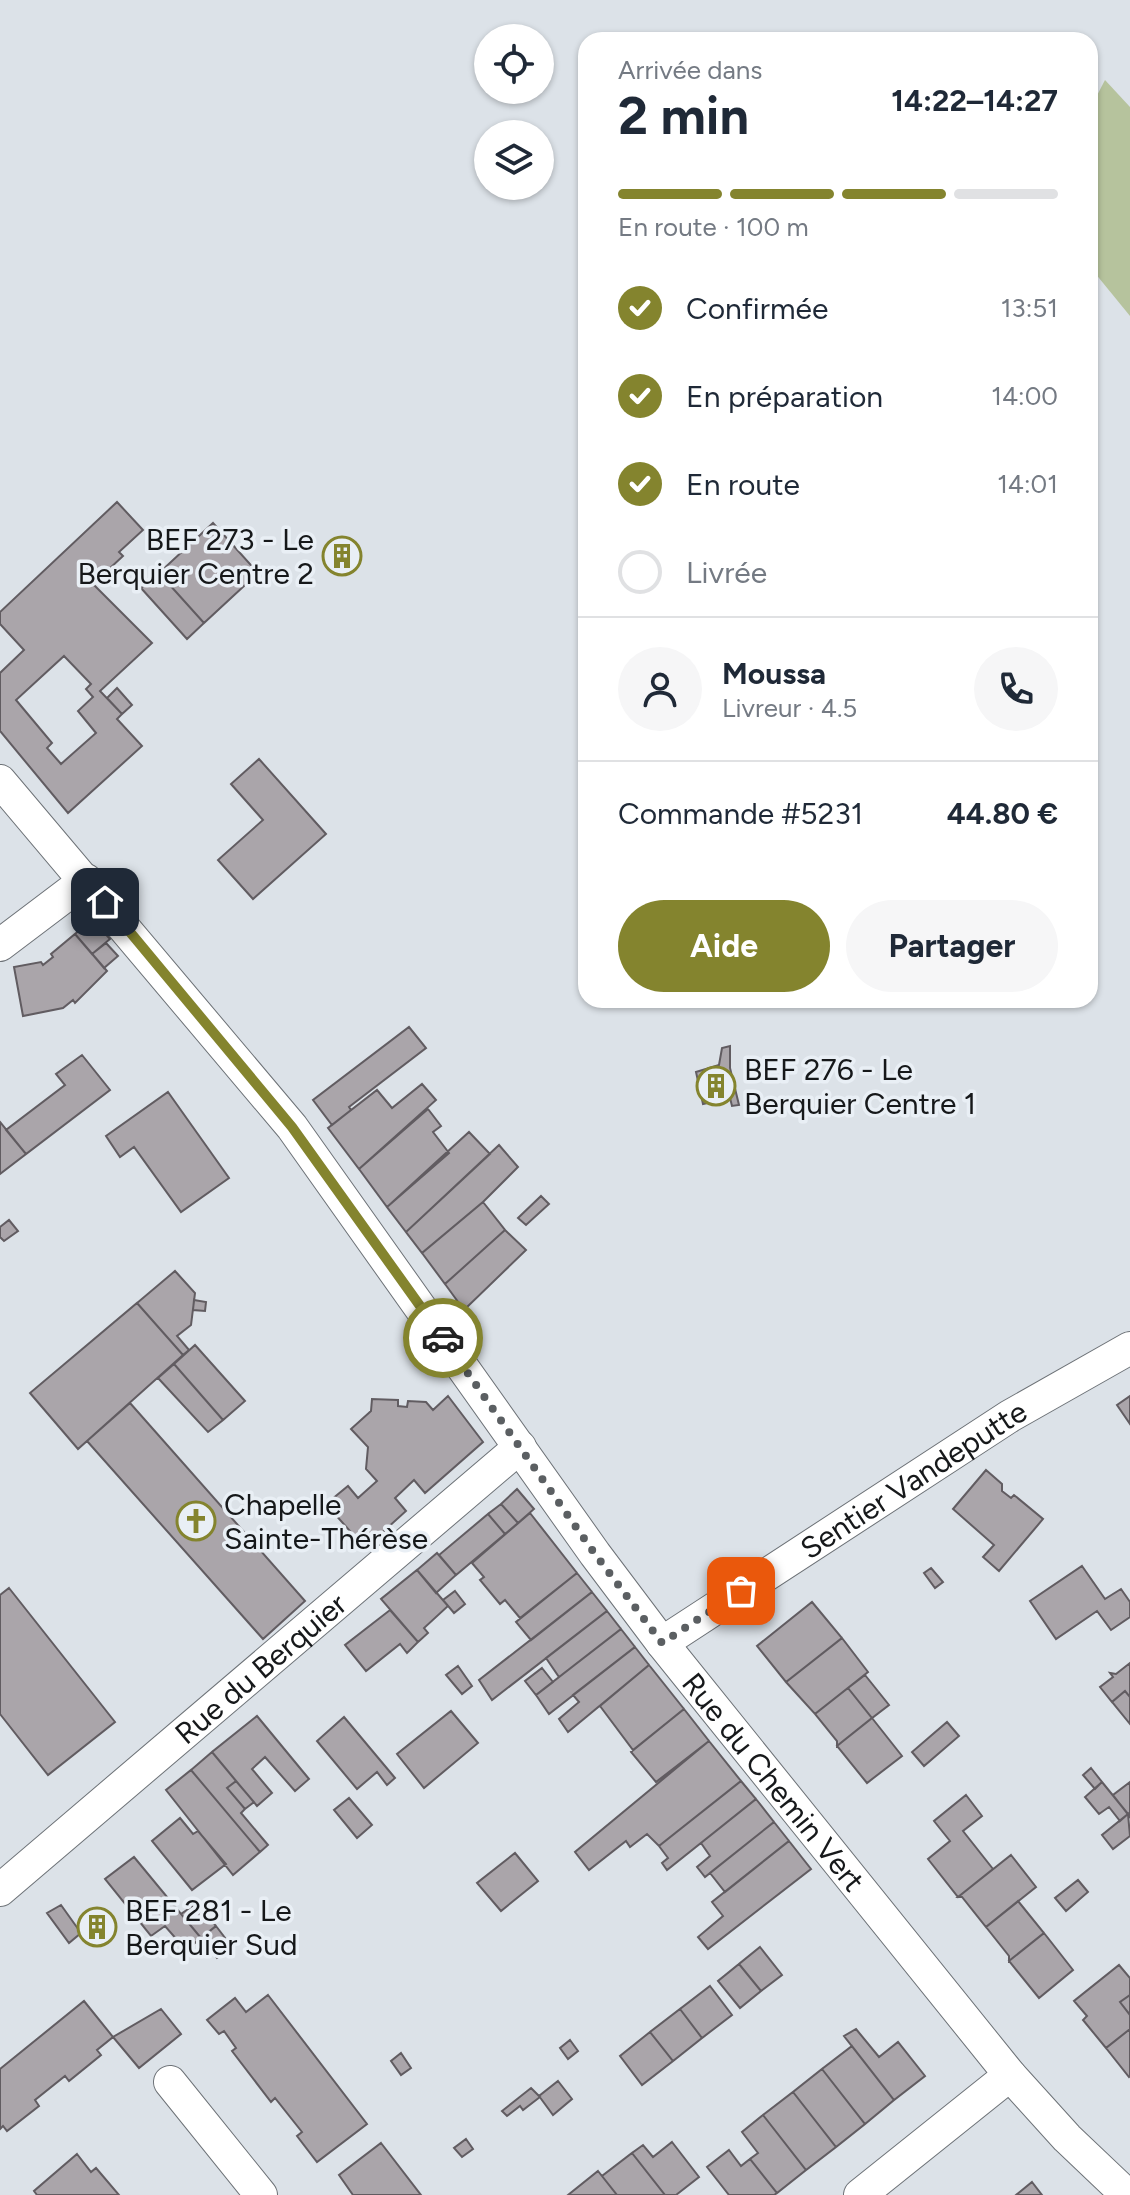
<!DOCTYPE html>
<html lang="fr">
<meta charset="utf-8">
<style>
:root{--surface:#fff;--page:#f6f6f7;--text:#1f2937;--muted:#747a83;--line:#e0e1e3;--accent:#84842e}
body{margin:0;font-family:Figtree,sans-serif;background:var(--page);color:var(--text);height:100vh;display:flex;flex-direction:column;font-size:30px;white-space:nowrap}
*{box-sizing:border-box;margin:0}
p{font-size:26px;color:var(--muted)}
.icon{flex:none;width:44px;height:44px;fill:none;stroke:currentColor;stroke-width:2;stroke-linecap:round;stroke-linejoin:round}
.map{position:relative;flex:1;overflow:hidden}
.side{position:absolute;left:578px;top:32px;width:520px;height:976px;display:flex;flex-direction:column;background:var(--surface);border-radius:24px;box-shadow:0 2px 6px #0004}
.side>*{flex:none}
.fabs{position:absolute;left:474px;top:24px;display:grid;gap:16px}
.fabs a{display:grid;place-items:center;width:80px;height:80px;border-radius:50%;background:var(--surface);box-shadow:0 2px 6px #0004;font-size:40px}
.pin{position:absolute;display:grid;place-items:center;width:68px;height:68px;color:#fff;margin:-34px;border-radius:16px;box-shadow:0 4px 12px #0006}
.courier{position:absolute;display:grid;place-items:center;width:80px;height:80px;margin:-40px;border:6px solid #84842e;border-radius:50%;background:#fff;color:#222;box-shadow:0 2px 10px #0007}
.summary em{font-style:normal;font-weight:700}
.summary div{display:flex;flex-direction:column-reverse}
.summary{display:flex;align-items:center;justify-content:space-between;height:136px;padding:0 40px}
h1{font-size:52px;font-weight:700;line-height:60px}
.bar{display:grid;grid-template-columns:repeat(4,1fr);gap:12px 8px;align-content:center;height:96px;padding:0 40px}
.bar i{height:10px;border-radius:6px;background:var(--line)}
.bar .on{background:var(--accent)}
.bar p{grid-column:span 4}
.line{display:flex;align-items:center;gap:20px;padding:0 40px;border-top:2px solid var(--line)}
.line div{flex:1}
.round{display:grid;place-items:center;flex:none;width:84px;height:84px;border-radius:42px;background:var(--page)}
ol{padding:0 40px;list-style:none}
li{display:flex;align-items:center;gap:24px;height:88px}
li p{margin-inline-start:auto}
li .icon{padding:8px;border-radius:50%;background:var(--accent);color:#fff;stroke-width:4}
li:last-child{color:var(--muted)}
li i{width:44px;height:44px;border:4px solid var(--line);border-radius:50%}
.cta{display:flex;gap:16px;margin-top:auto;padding:16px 40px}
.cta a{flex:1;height:92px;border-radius:48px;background:var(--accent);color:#fff;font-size:32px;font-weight:700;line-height:92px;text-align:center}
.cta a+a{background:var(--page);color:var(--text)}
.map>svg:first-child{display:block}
</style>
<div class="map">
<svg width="1130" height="2195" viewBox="0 0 1130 2195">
<rect width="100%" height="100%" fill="#dce2e8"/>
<path fill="#b6c39d" d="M1105,80L1130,107V316L1090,267V109Z"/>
<path fill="#aaa5aa" stroke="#615c61" stroke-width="2" fill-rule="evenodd" d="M117,502L143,530L119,552L123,556L93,584L152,643L100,691L122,714L117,719L142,746L68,813L0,731V673L24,650L0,624V612ZM64,656L91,684L86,689L93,697L78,711L96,733L61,764L47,748L52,743L16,700Z
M213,523L258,573L204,623L159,573Z
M326 555a16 16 0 1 1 32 0a16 16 0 1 1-32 0Z
M159,573L204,623L187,639L141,588Z
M117,688L132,705L122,714L107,698Z
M259,759L326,834L253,899L218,860L263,820L231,784Z
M92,919L110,939L92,954L75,934Z
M75,934L107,971L75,1003L73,1000L63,1008L23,1016L14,967L41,962L43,965L53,957L51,954Z
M106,943L118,956L104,968L92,954Z
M409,1027L426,1048L349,1107L351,1110L332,1125L313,1100Z
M730,1046V1068L739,1105L732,1106L730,1098L703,1104L696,1072L719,1065L722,1048Z
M82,1055L110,1090L26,1154L6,1130L65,1085L56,1074Z
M422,1084L436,1100L359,1169L328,1128L377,1090L392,1108Z
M168,1092L229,1178L181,1212L134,1147L120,1157L106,1136Z
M428,1109L441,1126L433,1132L449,1153L387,1207L359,1169Z
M0,1122L26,1154L0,1174Z
M469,1132L490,1154L406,1232L387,1207Z
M499,1145L518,1167L483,1202L422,1253L406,1232Z
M541,1196L549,1204L526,1225L518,1218Z
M483,1202L505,1230L445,1284L422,1253Z
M9,1220L18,1231L4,1241L0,1237V1227Z
M505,1230L526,1250L464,1310L445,1284Z
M175,1271L195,1293L191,1325L177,1336L189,1350L183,1355L137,1303Z
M194,1300L206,1302L205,1311L193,1310Z
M137,1303L183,1355L78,1449L30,1393Z
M195,1345L245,1401L223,1420L174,1364Z
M174,1364L223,1420L208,1432L158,1378Z
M448,1396L483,1442L425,1493L414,1480L395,1498L406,1511L365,1548L326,1504L348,1486L358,1498L377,1481L366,1469L368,1447L351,1429L371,1411L372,1399L398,1400V1406L407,1407L408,1401L426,1402L433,1410Z
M1130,1396V1424L1117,1405Z
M130,1403L305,1601L263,1639L87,1441Z
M986,1470L1002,1484V1491L1011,1498L1014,1495L1043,1519L999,1571L983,1557L994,1545L953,1509Z
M517,1489L534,1509L518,1523L501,1504Z
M501,1504L518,1523L505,1534L488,1514Z
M530,1513L577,1573L520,1618L505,1600L500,1604L480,1580L484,1577L472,1563Z
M488,1514L505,1534L456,1575L439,1555Z
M437,1553L456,1575L436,1593L417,1570Z
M1082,1566L1105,1599L1121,1589L1130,1602V1617L1111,1630L1097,1611L1056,1639L1030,1601Z
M931,1568L943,1582L935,1588L924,1573Z
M417,1570L448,1606L424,1628L428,1633L418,1642L381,1599Z
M577,1573L592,1592L531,1640L516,1622Z
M9,1588L115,1722L48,1775L0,1714V1595Z
M455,1591L465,1604L454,1613L443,1600Z
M592,1592L607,1611L492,1700L479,1680Z
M812,1602L842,1638L786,1682L757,1646Z
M390,1610L418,1642L407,1653L400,1644L366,1671L345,1645Z
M607,1611L621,1629L559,1677L546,1658Z
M621,1629L635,1647L549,1714L536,1695Z
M842,1638L868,1672L815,1714L786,1682Z
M635,1647L649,1665L568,1732L559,1719L579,1702L573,1695Z
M1130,1663V1697L1125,1691L1112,1702L1100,1687L1113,1677L1110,1673L1116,1674Z
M649,1665L684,1709L633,1750L600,1706Z
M458,1666L472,1686L462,1694L446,1675Z
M542,1668L553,1682L536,1695L525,1681Z
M865,1675L889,1705L872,1718L848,1688Z
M848,1688L872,1718L837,1746V1741L815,1714Z
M1125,1691L1130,1697V1724L1112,1702Z
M684,1709L709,1741L656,1782L631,1752Z
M451,1711L478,1743L424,1788L397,1754Z
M257,1716L309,1779L295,1791L265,1757L252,1769L272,1793L257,1806L212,1752Z
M344,1717L395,1778L387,1785L377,1772L357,1789L317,1741Z
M872,1718L902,1756L867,1783L837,1746Z
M947,1722L959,1736L924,1766L912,1752Z
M709,1741L741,1781L659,1846L647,1834L630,1847L626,1841L589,1870L575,1852Z
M212,1752L236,1781L227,1788L245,1809L241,1813L268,1845L260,1852L191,1770Z
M1091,1768L1102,1782L1095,1789L1083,1775Z
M191,1770L260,1852L233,1875L166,1790Z
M236,1781L254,1802L245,1809L227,1788Z
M741,1781L756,1799L667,1870L662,1863L668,1858L659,1846Z
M1102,1782L1128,1814L1120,1821L1109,1807L1099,1814L1085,1797Z
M1130,1782V1817L1113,1795Z
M966,1795L982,1816L963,1831L993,1869L958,1897L928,1859L950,1841L934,1821Z
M349,1798L372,1825L357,1838L334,1810Z
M756,1799L774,1822L705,1877L697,1867L710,1856L701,1843Z
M1128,1814L1130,1836L1113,1849L1102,1835Z
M180,1818L193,1834L198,1831L226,1864L192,1890L152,1841Z
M774,1822L789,1841L725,1892L710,1873Z
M789,1841L811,1869L708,1949L698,1937L723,1916L712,1902Z
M515,1853L538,1881L501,1911L477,1883Z
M1011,1855L1036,1887L986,1927L962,1897H958Z
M134,1857L201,1938L186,1950L165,1926L151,1936L105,1879Z
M1078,1880L1088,1892L1066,1911L1055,1898Z
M1018,1901L1044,1933L1009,1961V1956L986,1927Z
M197,1903L216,1926L201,1938L181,1914Z
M61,1905L81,1933L69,1943L47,1913Z
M81 1927a16 16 0 1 1 32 0a16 16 0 1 1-32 0Z
M216,1926L232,1947L217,1958L201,1938Z
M1044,1933L1073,1970L1039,1998L1009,1961Z
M760,1947L782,1975L761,1991L739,1964Z
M739,1964L761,1991L740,2008L718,1981Z
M1119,1965L1130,1978V1995L1120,2002L1130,2015V2029L1106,2048L1083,2020L1087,2016L1074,2001Z
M710,1986L732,2015L702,2038L680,2009Z
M268,1995L367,2124L317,2162L297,2136L302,2132L275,2098L271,2102L232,2051L236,2048L224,2031L219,2034L207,2020L235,1998L246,2012Z
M1130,1995V2015L1120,2002Z
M84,2001L113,2037L97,2050L101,2055L69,2081L65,2076L35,2100L39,2106L7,2131L3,2126L0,2129V2069Z
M161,2009L181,2034L139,2068L113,2037Z
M680,2009L702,2038L673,2061L650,2032Z
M856,2029L879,2057L898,2042L925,2076L894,2100L844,2036Z
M1130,2029V2076L1129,2077L1106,2048Z
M650,2032L673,2061L642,2085L620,2056Z
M570,2040L578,2051L568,2059L560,2048Z
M852,2046L894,2100L865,2124L822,2069Z
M401,2053L411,2068L401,2075L391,2061Z
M822,2069L865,2124L836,2147L793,2092Z
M558,2081L572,2099L553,2115L539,2096Z
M531,2088L540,2097L523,2110L520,2106L507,2116L502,2111Z
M793,2092L836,2147L806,2170L763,2115Z
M763,2115L806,2170L777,2193L750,2159L758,2153L742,2132Z
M466,2139L473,2149L462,2157L454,2148Z
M672,2142L699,2177L676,2195H665L632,2153L643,2145L653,2157Z
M381,2143L421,2195H353L339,2175Z
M729,2150L741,2166L750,2159L777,2193L774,2195H729L707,2167Z
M632,2153L665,2195H617L602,2176Z
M77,2154L91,2172L96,2168L119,2195H37L34,2191Z
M598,2171L617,2195H568Z
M1032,2182L1042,2195H1016Z"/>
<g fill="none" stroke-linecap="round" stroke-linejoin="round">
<defs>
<g id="street">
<path id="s1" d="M0,781L292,1127L595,1554L662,1643L1010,2075L1067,2138L1127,2195"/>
<path d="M0,945L86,880"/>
<path id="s2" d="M662,1643L1010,1416L1130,1348"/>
<path id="s3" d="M0,1890L520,1447"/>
<path d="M170,2082L261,2195"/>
<path d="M860,2195L1010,2075"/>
</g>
</defs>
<use href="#street" stroke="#6d7277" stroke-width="34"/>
<use href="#street" stroke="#fff" stroke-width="32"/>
</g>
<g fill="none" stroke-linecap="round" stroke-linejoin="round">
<path stroke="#5b5f62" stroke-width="8" stroke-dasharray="0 14.4" d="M443,1338L595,1554L662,1643L741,1591"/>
<path stroke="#84842e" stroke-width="10" d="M105,902L292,1127L443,1338"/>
</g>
<defs>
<symbol id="building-ring" viewBox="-11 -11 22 22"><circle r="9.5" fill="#e9eff5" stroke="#84842e" stroke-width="1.5"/><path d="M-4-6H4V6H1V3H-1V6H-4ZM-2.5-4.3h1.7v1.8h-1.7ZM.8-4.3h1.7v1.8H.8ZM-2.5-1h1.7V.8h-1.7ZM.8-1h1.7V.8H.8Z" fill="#84842e"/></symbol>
<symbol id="church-ring" viewBox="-11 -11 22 22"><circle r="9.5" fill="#e9eff5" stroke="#84842e" stroke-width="1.5"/><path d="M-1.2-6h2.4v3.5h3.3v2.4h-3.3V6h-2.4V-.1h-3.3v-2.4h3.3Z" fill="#84842e"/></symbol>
</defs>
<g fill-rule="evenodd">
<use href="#building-ring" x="320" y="534" width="44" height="44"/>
<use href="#building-ring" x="694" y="1064" width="44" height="44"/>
<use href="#church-ring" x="174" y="1499" width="44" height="44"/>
<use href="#building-ring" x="75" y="1905" width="44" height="44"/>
</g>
<g text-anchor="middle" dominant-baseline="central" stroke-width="7" stroke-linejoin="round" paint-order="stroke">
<g font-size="30" fill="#16181a" stroke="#e9eff5" text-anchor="start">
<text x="314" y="539" text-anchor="end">BEF 273 - Le<tspan x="314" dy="34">Berquier Centre 2</tspan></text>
<text x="744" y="1069">BEF 276 - Le<tspan x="744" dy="34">Berquier Centre 1</tspan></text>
<text x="224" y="1504">Chapelle<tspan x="224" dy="34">Sainte-Thérèse</tspan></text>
<text x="125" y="1910">BEF 281 - Le<tspan x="125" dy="34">Berquier Sud</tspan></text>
</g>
<g font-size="30" fill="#16181a" stroke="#e9eff5">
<text stroke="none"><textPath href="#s2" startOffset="300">Sentier Vandeputte</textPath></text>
<text stroke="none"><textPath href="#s3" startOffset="342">Rue du Berquier</textPath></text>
<text stroke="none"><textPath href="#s1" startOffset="1266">Rue du Chemin Vert</textPath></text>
</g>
</g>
</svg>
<div class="fabs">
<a><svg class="icon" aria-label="locate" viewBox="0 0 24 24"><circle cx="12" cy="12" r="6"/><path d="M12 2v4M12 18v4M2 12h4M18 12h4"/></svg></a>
<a><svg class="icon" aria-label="layers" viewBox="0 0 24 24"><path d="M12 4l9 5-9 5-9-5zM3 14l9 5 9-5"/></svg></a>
</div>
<div class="pin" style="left:741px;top:1591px;background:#ea580c"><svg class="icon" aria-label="bag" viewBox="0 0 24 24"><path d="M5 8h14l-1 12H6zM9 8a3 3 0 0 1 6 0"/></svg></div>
<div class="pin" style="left:105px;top:902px;background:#1f2937"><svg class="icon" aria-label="home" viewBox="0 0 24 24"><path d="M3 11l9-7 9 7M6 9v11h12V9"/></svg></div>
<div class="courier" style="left:443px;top:1338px"><svg class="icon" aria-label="car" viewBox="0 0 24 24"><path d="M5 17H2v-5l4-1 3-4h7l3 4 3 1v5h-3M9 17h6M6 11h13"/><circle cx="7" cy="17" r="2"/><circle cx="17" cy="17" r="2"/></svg></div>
<section class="side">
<div class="summary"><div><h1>2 min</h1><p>Arrivée dans</p></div><em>14:22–14:27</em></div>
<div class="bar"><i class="on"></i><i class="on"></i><i class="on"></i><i></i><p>En route · 100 m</p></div>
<ol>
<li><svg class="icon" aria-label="check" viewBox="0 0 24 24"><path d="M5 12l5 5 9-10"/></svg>Confirmée<p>13:51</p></li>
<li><svg class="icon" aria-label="check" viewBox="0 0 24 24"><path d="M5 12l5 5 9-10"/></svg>En préparation<p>14:00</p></li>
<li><svg class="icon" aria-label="check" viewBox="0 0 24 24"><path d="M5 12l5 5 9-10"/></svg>En route<p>14:01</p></li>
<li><i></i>Livrée</li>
</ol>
<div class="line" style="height:144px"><a class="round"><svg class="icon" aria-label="person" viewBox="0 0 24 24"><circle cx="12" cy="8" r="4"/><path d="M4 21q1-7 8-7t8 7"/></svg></a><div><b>Moussa</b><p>Livreur · 4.5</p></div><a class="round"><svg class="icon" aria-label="phone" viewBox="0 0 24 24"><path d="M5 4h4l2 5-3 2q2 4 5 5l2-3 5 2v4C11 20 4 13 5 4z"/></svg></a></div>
<div class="line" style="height:104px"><div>Commande #5231</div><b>44.80 €</b></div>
<div class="cta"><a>Aide</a><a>Partager</a></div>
</section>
</div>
